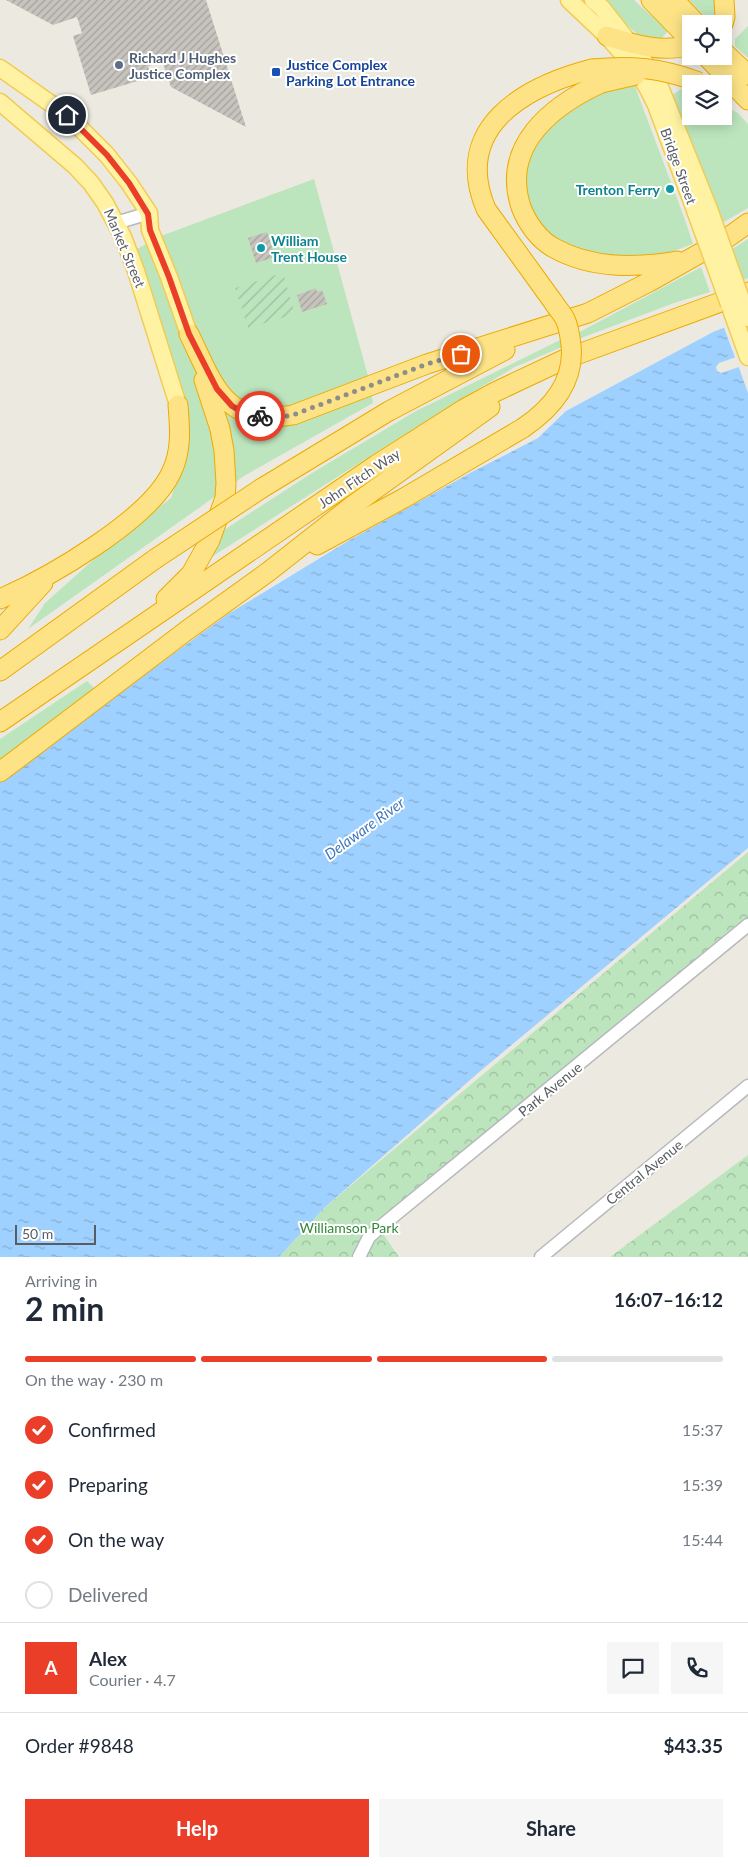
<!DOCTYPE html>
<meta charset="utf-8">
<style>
:root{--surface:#fff;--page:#f6f6f7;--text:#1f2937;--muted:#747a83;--line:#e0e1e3;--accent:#ea3e29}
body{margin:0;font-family:Lato,sans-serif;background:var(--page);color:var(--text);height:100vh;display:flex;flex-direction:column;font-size:19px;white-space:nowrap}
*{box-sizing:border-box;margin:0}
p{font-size:16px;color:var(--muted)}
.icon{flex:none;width:28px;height:28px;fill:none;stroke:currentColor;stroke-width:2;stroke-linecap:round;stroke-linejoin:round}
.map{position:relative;height:1257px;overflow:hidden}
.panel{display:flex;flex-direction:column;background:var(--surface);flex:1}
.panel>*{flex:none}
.tools{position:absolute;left:682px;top:15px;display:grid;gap:10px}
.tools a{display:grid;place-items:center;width:50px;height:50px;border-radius:0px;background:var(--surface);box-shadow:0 2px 12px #0003;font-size:25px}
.scale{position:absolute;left:15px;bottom:12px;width:81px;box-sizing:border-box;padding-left:5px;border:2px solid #595d62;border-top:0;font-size:14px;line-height:18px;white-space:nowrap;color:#595d62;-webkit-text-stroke:4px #fff;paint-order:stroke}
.pin{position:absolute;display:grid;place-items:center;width:42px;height:42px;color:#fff;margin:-21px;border:2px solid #fff;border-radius:50%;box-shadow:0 1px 5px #0007}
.courier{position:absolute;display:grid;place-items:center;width:50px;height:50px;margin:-25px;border:4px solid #ea3e29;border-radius:50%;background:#fff;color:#222;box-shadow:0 1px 6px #0007}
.headline em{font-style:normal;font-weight:700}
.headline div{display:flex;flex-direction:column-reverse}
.headline{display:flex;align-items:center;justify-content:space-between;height:85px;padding:0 25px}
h1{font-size:32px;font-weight:700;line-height:38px}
.bar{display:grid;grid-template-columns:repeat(4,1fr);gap:8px 5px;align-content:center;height:60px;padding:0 25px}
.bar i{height:6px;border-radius:4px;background:var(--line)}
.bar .current{background:var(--accent)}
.bar p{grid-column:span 4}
.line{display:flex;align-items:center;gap:12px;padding:0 25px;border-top:1px solid var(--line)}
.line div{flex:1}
.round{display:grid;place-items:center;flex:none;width:52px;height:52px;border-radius:0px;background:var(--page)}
ol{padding:0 25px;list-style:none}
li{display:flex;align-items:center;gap:15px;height:55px}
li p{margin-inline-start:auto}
li .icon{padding:5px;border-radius:50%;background:var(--accent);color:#fff;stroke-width:4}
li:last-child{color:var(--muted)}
li i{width:28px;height:28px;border:2px solid var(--line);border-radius:50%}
.primary-button{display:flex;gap:10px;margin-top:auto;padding:10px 25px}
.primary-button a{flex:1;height:58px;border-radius:0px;background:var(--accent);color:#fff;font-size:20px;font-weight:700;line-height:58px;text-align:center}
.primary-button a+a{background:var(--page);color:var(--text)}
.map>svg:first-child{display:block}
</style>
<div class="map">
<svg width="748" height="1257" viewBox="0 0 748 1257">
<defs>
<pattern id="forest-crowns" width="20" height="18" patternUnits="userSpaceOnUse" patternTransform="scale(1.25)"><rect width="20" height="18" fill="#bce5bd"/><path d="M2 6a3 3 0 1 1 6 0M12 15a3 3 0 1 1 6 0" fill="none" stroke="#9cbd9d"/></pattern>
<pattern id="garden-furrows" width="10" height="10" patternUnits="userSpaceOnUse" patternTransform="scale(1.25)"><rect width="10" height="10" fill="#bce5bd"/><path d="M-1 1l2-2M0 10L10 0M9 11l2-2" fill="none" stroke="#9cbd9d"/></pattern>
<pattern id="water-ripples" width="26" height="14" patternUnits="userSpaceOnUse" patternTransform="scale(1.25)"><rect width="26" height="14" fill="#9ed1ff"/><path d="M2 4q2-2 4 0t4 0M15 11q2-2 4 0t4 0" fill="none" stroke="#84add2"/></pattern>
<pattern id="building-hatch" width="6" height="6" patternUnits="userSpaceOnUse" patternTransform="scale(1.25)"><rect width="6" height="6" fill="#c7c4be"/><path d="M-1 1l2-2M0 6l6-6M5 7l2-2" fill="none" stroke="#a5a29e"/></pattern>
</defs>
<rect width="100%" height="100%" fill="#eceae0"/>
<path fill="#bce5bd" d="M606,0H634L668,31L661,39L637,34L626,24Z
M689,0H715L718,12L716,21L704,15Z
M748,26V58L735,46V39Z
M634,84L684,217L693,244L654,258L634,260L561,248L530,216L523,164L533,140L575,102L611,88Z
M686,86L691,87V116H724V106L738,113L748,124V208L724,222L712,203L672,95Z
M314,179L368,376L373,403L244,476L28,629L45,603L110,545L171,498L182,463L135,250L161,236Z
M748,239V278L741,281L729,251Z
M701,267L710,292L674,303L576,340V334Z
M562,339V347L515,367L486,384L375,453L213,556L212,555L224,530L312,473L416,411Z
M87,681L95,689L0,761V739Z"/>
<path fill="url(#forest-crowns)" d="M748,852V923L379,1228L399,1257H279L324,1208Z
M748,1155V1257H610Z"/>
<path fill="url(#garden-furrows)" d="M283,273L295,314L248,328L235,288Z"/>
<path fill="url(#water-ripples)" d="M748,318V353L719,363L716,367L717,371L721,373L748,364V848L478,1073L324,1208L279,1257H0V780L228,614L348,541L472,472L538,438L566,411L713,332Z"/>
<path fill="#eceae0" d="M748,315V355L736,360L723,325Z
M748,361V393L738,365Z"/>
<path fill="url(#building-hatch)" d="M6,0H206L246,127L171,87L163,63L148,66L151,77L91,95L73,36L82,33L77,17L53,25Z
M267,232L275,257L256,263L248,238Z
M316,288L317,292L322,290L327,304L302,312L297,295Z"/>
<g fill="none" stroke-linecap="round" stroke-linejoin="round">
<defs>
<path id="minor" d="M116,223L149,213
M359,1257L369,1237L379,1228L748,925
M541,1257L748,1086"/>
<path id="major" d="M569,0L607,36L628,60L647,87L656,105L696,213
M593,0L602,8L656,77L709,209
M0,68L67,115L107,155L129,183L149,213L150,230L169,277L189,334
M0,102L75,166L91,183L105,203L123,237L136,271L178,405
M741,299L748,318
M729,304L748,357"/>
<path id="highway" d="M651,0L691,41
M674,0L697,24
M723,24L725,17L724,0
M607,36C635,45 662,53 691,45
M724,52L748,75
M706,56L748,100
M601,83C551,106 501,146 521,207C527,223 539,240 554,248C592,269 635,268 677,261
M554,303L486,209C452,128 523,87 592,69
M189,334C214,385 224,427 293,415L427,364L588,313L649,282L727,238L748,223
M262,488L389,411L505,350
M317,545L404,498L523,428
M0,599C48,578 149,520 171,473C182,451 180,428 178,405
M166,599L191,574L210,540L225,498L226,483L224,451L220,429L204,380
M0,630L43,583
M0,671L155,559
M0,722L376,465L464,409L495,392L565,359L748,292
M0,772L186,631L268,572L352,506L490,407"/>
</defs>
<use href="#minor" stroke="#b6b8bd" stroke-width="15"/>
<use href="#major" stroke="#f2cb54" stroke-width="19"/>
<use href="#highway" stroke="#edaa00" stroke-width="21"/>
<use href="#minor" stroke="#fff" stroke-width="12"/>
<use href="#major" stroke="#fff3a3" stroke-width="16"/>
<use href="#highway" stroke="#fde386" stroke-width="19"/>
<defs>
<path id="major-bridge" d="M709,209L741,299
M696,213L729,304"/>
<path id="highway-bridge" d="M592,69C632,65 661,68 699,82
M601,83L636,75
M523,428C551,409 575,382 571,345C570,336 569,327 565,319C562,313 557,308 554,303
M155,559L262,488"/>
</defs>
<use href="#major-bridge" stroke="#f2cb54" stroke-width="19" stroke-linecap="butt"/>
<use href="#highway-bridge" stroke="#edaa00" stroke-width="21" stroke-linecap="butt"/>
<use href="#major-bridge" stroke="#fff3a3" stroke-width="16"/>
<use href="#highway-bridge" stroke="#fde386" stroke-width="19"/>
</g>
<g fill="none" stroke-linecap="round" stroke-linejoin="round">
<path stroke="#8c8e8e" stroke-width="5" stroke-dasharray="0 9" d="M260,416L280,417L293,415L427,364L461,354"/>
<path stroke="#ea3e29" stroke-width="6" d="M67,115L107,155L129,183L148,214L150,230L169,277L189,334L217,389L232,406L244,413L260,416"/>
</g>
<circle fill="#5c6f8a" stroke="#fff" stroke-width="2" cx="119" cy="65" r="5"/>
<rect fill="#1a4fb4" stroke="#fff" stroke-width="2" x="271" y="67" width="10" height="10" rx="2.5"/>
<g fill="#0f9aa8" stroke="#fff" stroke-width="2">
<circle cx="670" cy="189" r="5"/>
<circle cx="261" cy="248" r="5"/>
</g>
<g text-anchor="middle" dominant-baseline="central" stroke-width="4" stroke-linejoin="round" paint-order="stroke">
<g font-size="14" font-weight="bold" fill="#4e5e75" stroke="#fff" text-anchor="start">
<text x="129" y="57">Richard J Hughes<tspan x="129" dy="16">Justice Complex</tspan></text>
</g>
<g font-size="14" font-weight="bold" fill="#164399" stroke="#fff" text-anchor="start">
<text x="286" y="64">Justice Complex<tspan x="286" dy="16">Parking Lot Entrance</tspan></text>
</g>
<g font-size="14" fill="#595d62" stroke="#fff">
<text transform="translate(679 166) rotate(70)">Bridge Street</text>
<text transform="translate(125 248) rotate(67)">Market Street</text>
<text transform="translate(359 478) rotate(-34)">John Fitch Way</text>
<text transform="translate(550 1089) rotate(-39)">Park Avenue</text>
<text transform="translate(644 1172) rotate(-39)">Central Avenue</text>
</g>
<g font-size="14" font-weight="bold" fill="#0d838f" stroke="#fff" text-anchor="end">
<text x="660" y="189">Trenton Ferry</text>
<text x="271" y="240" text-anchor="start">William<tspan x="271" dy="16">Trent House</tspan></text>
</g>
<g font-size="14" fill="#34863b" stroke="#fff">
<text x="349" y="1227">Williamson Park</text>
</g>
<g font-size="15" font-style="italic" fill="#3e76ba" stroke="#fff">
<text transform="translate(364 828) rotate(-36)">Delaware River</text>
</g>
</g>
</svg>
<div class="tools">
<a><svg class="icon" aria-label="locate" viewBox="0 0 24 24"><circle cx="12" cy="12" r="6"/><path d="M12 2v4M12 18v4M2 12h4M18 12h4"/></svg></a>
<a><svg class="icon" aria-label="layers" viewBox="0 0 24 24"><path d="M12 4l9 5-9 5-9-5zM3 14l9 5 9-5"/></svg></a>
</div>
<div class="scale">50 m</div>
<div class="pin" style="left:461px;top:354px;background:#ea580c"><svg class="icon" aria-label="bag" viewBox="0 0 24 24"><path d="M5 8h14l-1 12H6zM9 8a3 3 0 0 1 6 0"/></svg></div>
<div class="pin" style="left:67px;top:115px;background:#1f2937"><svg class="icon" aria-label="home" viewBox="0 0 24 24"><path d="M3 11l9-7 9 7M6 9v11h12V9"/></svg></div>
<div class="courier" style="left:260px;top:416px"><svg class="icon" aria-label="bike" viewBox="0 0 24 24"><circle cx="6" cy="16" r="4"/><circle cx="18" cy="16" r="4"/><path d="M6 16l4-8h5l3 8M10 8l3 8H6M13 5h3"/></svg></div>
</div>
<section class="panel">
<div class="headline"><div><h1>2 min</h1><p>Arriving in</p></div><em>16:07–16:12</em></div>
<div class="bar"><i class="current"></i><i class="current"></i><i class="current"></i><i></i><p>On the way · 230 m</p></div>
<ol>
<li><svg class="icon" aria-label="check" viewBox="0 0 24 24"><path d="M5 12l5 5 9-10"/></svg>Confirmed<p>15:37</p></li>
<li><svg class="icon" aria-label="check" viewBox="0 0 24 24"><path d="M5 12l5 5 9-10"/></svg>Preparing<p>15:39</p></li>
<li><svg class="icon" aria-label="check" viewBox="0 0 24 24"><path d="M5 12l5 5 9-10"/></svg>On the way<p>15:44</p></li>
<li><i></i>Delivered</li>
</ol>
<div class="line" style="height:90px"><b class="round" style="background:var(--accent);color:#fff">A</b><div><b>Alex</b><p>Courier · 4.7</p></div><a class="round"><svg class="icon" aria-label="chat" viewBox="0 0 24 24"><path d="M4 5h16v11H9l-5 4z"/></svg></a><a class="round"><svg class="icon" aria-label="phone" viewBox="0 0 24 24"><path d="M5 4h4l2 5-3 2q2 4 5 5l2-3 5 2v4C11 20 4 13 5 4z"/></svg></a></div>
<div class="line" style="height:65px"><div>Order #9848</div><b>$43.35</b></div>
<div class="primary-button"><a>Help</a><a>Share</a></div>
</section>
